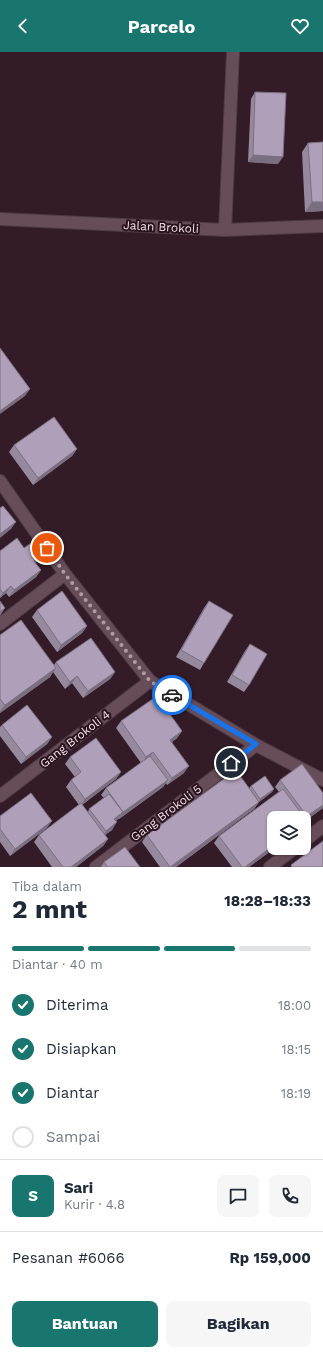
<!DOCTYPE html>
<html lang="id">
<meta charset="utf-8">
<style>
:root{--surface:#fff;--page:#f6f6f7;--text:#1f2937;--muted:#747a83;--line:#e0e1e3;--accent:#19766f}
body{margin:0;font-family:"Work Sans",sans-serif;background:var(--page);color:var(--text);height:100vh;display:flex;flex-direction:column;font-size:15px;white-space:nowrap}
*{box-sizing:border-box;margin:0}
p{font-size:13px;color:var(--muted)}
.icon{flex:none;width:22px;height:22px;fill:none;stroke:currentColor;stroke-width:2;stroke-linecap:round;stroke-linejoin:round}
.map{position:relative;height:815px;overflow:hidden}
.sheet{display:flex;flex-direction:column;background:var(--surface);flex:1}
.sheet>*{flex:none}
.controls{position:absolute;left:267px;top:759px;display:grid;gap:8px}
.controls a{display:grid;place-items:center;width:44px;height:44px;border-radius:8px;background:var(--surface);box-shadow:0 1px 3px #0004;font-size:20px}
.pin{position:absolute;display:grid;place-items:center;width:34px;height:34px;color:#fff;margin:-17px;border:2px solid #fff;border-radius:50%;box-shadow:0 1px 4px #0007}
.courier{position:absolute;display:grid;place-items:center;width:40px;height:40px;margin:-20px;border:3px solid #1a73e8;border-radius:50%;background:#fff;color:#222;box-shadow:0 1px 5px #0007}
.headline em{font-style:normal;font-weight:700}
.headline div{display:flex;flex-direction:column-reverse}
.headline{display:flex;align-items:center;justify-content:space-between;height:68px;padding:0 12px}
h1{font-size:26px;font-weight:700;line-height:30px}
.bar{display:grid;grid-template-columns:repeat(4,1fr);gap:6px 4px;align-content:center;height:48px;padding:0 12px}
.bar i{height:5px;border-radius:3px;background:var(--line)}
.bar .on{background:var(--accent)}
.bar p{grid-column:span 4}
.line{display:flex;align-items:center;gap:10px;padding:0 12px;border-top:1px solid var(--line)}
.line div{flex:1}
.round{display:grid;place-items:center;flex:none;width:42px;height:42px;border-radius:8px;background:var(--page)}
ol{padding:0 12px;list-style:none}
li{display:flex;align-items:center;gap:12px;height:44px}
li p{margin-inline-start:auto}
li .icon{padding:4px;border-radius:50%;background:var(--accent);color:#fff;stroke-width:4}
li:last-child{color:var(--muted)}
li i{width:22px;height:22px;border:2px solid var(--line);border-radius:50%}
.button{display:flex;gap:8px;margin-top:auto;padding:8px 12px}
.button a{flex:1;height:46px;border-radius:8px;background:var(--accent);color:#fff;font-size:16px;font-weight:700;line-height:46px;text-align:center}
.button a+a{background:var(--page);color:var(--text)}
header{display:flex;justify-content:space-between;align-items:center;height:52px;padding:0 12px;background:var(--accent);color:#fff;font-size:18px;font-weight:700}
.map>svg:first-child{display:block}
</style>
<header><svg class="icon" aria-label="back" viewBox="0 0 24 24"><path d="M15 5l-7 7 7 7"/></svg>Parcelo<svg class="icon" aria-label="heart" viewBox="0 0 24 24"><path d="M12 20l-8-8c-3-5 5-10 8-4 3-6 11-1 8 4z"/></svg></header>
<div class="map">
<svg width="323" height="815" viewBox="0 0 323 815">
<rect width="100%" height="100%" fill="#331c28"/>
<g fill="none" stroke-linecap="round" stroke-linejoin="round">
<defs>
<path id="street" d="M0,167L225,178L323,174
M225,178L233,0
M0,429L65,522L150,629L256,693L323,728
M0,572L65,522
M0,744L150,629
M304,789L323,774
M96,815L256,693
M270,815L295,796"/>
</defs>
<use href="#street" stroke="#4d3a44" stroke-width="14"/>
<use href="#street" stroke="#674d59" stroke-width="12"/>
</g>
<path fill="#96899e" d="M255,40L278,112L248,110L251,47Z
M323,90V159L305,160L302,100L308,91Z
M14,393L77,397L72,404L33,433L9,400Z
M24,496L38,509L35,511L41,518L36,525L9,545L6,541L0,546V499Z
M209,549L204,611L200,618L176,605L204,556Z
M37,558L87,574L82,581L57,600L32,565Z
M0,583L54,613L56,610L115,620L110,627L83,646L72,631L65,637L53,620L50,625L0,661Z
M250,592L249,633L244,640L227,630L245,599Z
M121,669L182,679L177,686L172,690L184,721L167,733L166,731L163,735L119,767H118L116,769L112,778L105,783L108,787L103,794L76,815H52L34,790L39,783L79,753L66,735L71,728L75,725L65,712L70,705L121,720L116,727L82,753L88,760L89,757L104,746L101,743L106,736L141,711L116,676Z
M2,673L52,685L47,692L21,712L0,684V675Z
M280,728L323,741V756L306,768L307,769L304,773V766L274,796H275L249,815H232L214,791L219,784L279,740L275,735Z
M251,734L274,737L272,740L259,750L254,757L176,815H160L142,790L147,783L249,736Z
M0,764L47,776L10,804L0,790Z
M104,810L140,815H101Z"/>
<path fill="#7a6f81" d="M253,103L283,105L278,112L248,110Z
M312,150H323V159L305,160Z
M30,337L25,344L0,362V359Z
M77,397L72,404L33,433L38,426Z
M16,470L11,477L0,486V482Z
M43,502L38,509L29,516L34,509Z
M41,518L36,525L9,545L14,538Z
M11,534L6,541L0,546V545L3,541Z
M5,556L0,564V560Z
M87,574L82,581L57,600L61,593Z
M56,616L50,625L0,661V659L5,653Z
M115,620L110,627L83,646L88,639Z
M77,624L72,631L65,637L70,630Z
M182,679L177,686L165,695L170,688Z
M52,685L47,692L21,712L26,705Z
M153,700L148,707L141,712L146,705Z
M189,714L184,721L167,733L172,726Z
M121,720L116,727L80,754L85,747Z
M168,728L163,735L119,767L123,760Z
M274,737L272,740L258,751L260,747Z
M259,750L254,757L176,815H171Z
M323,753V756L304,770V769L307,764Z
M123,760L118,767L109,774L114,767Z
M52,769L47,776L10,804L15,797Z
M117,770L112,778L101,786L106,779Z
M108,787L103,794L76,815H71Z
M274,793V796H275L249,815H245Z"/>
<path fill="#af9fb8" stroke="#7a6f81" d="M255,40L286,41L283,105L253,103Z
M323,90V150H312L308,91Z
M0,296L30,337L0,359Z
M54,365L77,397L38,426L14,393Z
M3,454L16,470L0,482V456Z
M17,486L24,496L34,489L43,502L34,509L41,518L14,538L11,534L3,541L0,537V499Z
M62,539L87,574L61,593L37,558Z
M0,549L5,556L0,560Z
M209,549L233,563L204,611L181,598Z
M21,568L56,616L5,653L0,647V583Z
M91,586L115,620L88,639L77,624L70,630L56,610Z
M250,592L267,602L249,633L232,623Z
M157,644L182,679L170,688L189,714L172,726L153,700L146,705L121,669Z
M27,653L52,685L26,705L2,673Z
M96,686L121,720L85,747L71,728L81,720L70,705Z
M150,704L168,728L123,760L106,736Z
M302,712L323,741V753L307,764L280,728Z
M236,718L259,750L170,815L147,783Z
M265,724L274,737L260,747L251,734Z
M283,737L307,769L304,771V766H274V793L245,815H242L219,784Z
M31,741L52,769L15,797L0,777V764Z
M109,742L123,760L114,767L117,770L106,779L89,757Z
M81,751L108,787L71,815H63L39,783Z
M323,789V815H292L291,813Z
M125,795L140,815H108L104,810Z"/>
<g fill="none" stroke-linecap="round" stroke-linejoin="round">
<path stroke="#ae9ba4" stroke-width="4" stroke-dasharray="0 7.2" d="M47,496L65,522L150,629L172,643"/>
<path stroke="#1a73e8" stroke-width="5" d="M172,643L256,692L231,711"/>
</g>
<g text-anchor="middle" dominant-baseline="central" stroke-width="4" stroke-linejoin="round" paint-order="stroke">
<g font-size="12" fill="#f0e0e7" stroke="#29131e">
<text transform="translate(161 175) rotate(3)">Jalan Brokoli</text>
<text transform="translate(75 687) rotate(-38)">Gang Brokoli 4</text>
<text transform="translate(166 761) rotate(-37)">Gang Brokoli 5</text>
</g>
</g>
</svg>
<div class="controls">
<a><svg class="icon" aria-label="layers" viewBox="0 0 24 24"><path d="M12 4l9 5-9 5-9-5zM3 14l9 5 9-5"/></svg></a>
</div>
<div class="pin" style="left:47px;top:496px;background:#ea580c"><svg class="icon" aria-label="bag" viewBox="0 0 24 24"><path d="M5 8h14l-1 12H6zM9 8a3 3 0 0 1 6 0"/></svg></div>
<div class="pin" style="left:231px;top:711px;background:#1f2937"><svg class="icon" aria-label="home" viewBox="0 0 24 24"><path d="M3 11l9-7 9 7M6 9v11h12V9"/></svg></div>
<div class="courier" style="left:172px;top:643px"><svg class="icon" aria-label="car" viewBox="0 0 24 24"><path d="M5 17H2v-5l4-1 3-4h7l3 4 3 1v5h-3M9 17h6M6 11h13"/><circle cx="7" cy="17" r="2"/><circle cx="17" cy="17" r="2"/></svg></div>
</div>
<section class="sheet">
<div class="headline"><div><h1>2 mnt</h1><p>Tiba dalam</p></div><em>18:28–18:33</em></div>
<div class="bar"><i class="on"></i><i class="on"></i><i class="on"></i><i></i><p>Diantar · 40 m</p></div>
<ol>
<li><svg class="icon" aria-label="check" viewBox="0 0 24 24"><path d="M5 12l5 5 9-10"/></svg>Diterima<p>18:00</p></li>
<li><svg class="icon" aria-label="check" viewBox="0 0 24 24"><path d="M5 12l5 5 9-10"/></svg>Disiapkan<p>18:15</p></li>
<li><svg class="icon" aria-label="check" viewBox="0 0 24 24"><path d="M5 12l5 5 9-10"/></svg>Diantar<p>18:19</p></li>
<li><i></i>Sampai</li>
</ol>
<div class="line" style="height:72px"><b class="round" style="background:var(--accent);color:#fff">S</b><div><b>Sari</b><p>Kurir · 4.8</p></div><a class="round"><svg class="icon" aria-label="chat" viewBox="0 0 24 24"><path d="M4 5h16v11H9l-5 4z"/></svg></a><a class="round"><svg class="icon" aria-label="phone" viewBox="0 0 24 24"><path d="M5 4h4l2 5-3 2q2 4 5 5l2-3 5 2v4C11 20 4 13 5 4z"/></svg></a></div>
<div class="line" style="height:52px"><div>Pesanan #6066</div><b>Rp 159,000</b></div>
<div class="button"><a>Bantuan</a><a>Bagikan</a></div>
</section>
